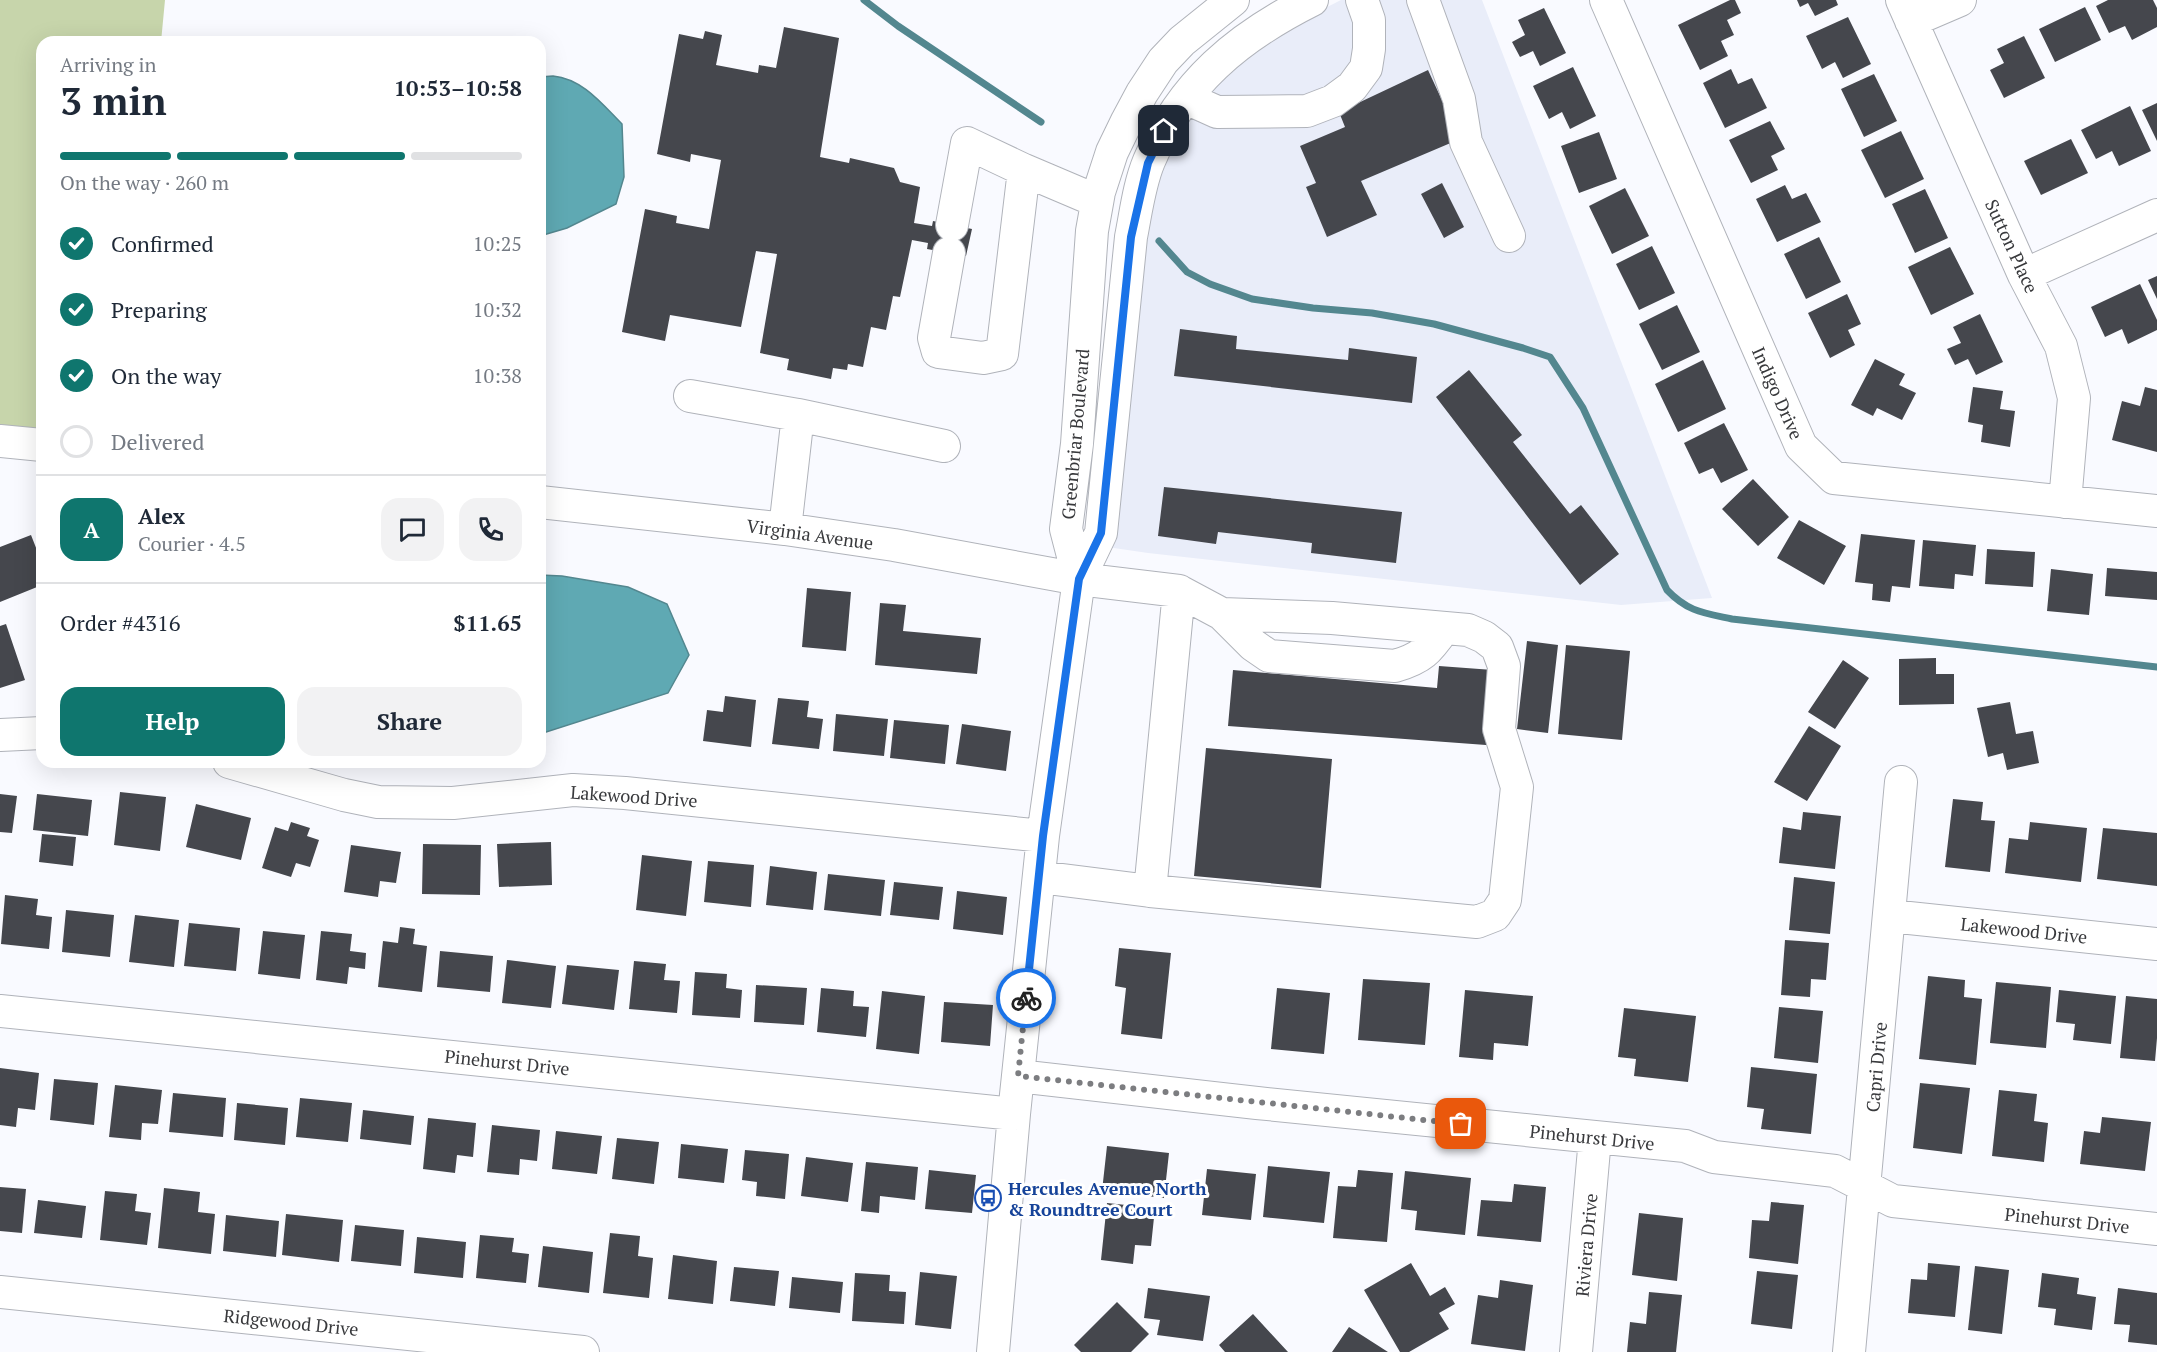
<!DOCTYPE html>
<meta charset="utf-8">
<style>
:root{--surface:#fff;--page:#f2f2f3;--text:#1f2937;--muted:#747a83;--line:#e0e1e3;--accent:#0f766e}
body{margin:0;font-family:"PT Serif",serif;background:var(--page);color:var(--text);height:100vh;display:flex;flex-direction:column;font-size:22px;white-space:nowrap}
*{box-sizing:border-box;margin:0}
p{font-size:20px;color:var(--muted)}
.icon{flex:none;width:33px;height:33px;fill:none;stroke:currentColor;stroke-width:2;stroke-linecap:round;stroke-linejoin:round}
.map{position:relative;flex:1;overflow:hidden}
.panel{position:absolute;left:36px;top:36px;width:510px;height:732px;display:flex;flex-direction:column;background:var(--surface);border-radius:18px;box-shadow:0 6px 24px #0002}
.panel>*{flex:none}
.pin{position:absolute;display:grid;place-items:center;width:51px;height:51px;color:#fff;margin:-26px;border-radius:12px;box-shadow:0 3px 9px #0006}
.courier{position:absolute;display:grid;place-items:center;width:60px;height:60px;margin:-30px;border:4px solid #1a73e8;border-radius:50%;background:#fff;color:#222;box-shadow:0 2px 8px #0007}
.summary em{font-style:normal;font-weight:600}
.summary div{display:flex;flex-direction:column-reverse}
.summary{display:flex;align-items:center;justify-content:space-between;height:102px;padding:0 24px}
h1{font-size:39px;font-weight:600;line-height:45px}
.bar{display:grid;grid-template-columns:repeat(4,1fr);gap:9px 6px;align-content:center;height:72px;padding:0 24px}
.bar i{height:8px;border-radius:4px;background:var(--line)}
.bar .current{background:var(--accent)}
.bar p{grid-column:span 4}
.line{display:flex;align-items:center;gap:15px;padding:0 24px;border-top:2px solid var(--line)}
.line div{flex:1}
.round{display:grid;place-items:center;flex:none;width:63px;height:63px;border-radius:18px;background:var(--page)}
ol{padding:0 24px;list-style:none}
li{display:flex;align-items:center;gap:18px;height:66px}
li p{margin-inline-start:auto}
li .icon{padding:6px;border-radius:50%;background:var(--accent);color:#fff;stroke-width:4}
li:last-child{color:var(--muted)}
li i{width:33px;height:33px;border:3px solid var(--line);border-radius:50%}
.cta{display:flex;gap:12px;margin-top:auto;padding:12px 24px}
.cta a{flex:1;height:69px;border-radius:18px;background:var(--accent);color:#fff;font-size:24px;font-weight:600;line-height:69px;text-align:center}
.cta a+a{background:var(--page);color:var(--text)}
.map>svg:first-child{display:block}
</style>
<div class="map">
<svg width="2157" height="1352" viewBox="0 0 2157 1352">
<rect width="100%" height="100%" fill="#f9faff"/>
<path fill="#e9edf9" d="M1341,0H1482L1712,598L1621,605L1148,553L1107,547L1150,200L1174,138L1217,80L1278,32Z"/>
<path fill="#c7d5ab" d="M0,0H165L161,42H42V430L0,426Z"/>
<path fill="#5fa9b3" stroke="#53878f" stroke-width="1.5" d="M553,76C583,79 602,104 622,124L624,177L616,204L567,228L540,236V77Z
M540,575L562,576L628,587L667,604L689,655L668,693L540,734Z"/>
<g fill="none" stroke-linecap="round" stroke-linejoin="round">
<path stroke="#53878f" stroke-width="7" d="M864,0L898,26L1041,122
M1159,241L1187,272L1210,284L1252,299L1313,308L1372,313L1434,324L1523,348L1550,357L1583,408L1667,590C1688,612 1704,613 1732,619L2157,667"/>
</g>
<path fill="#45474d" d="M1730,0H1735L1741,13L1727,20L1734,35L1721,41L1728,56L1700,70L1678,25Z
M1797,0H1836L1838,5L1815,16L1808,3L1800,7Z
M2108,0H2153L2157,8V27L2132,40L2125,26L2109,33L2096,6Z
M2085,7L2101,40L2055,62L2039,29Z
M1544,8L1566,53L1540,66L1533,51L1520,57L1512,42L1525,35L1518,20Z
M1848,17L1871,64L1843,78L1835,62L1822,69L1806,36Z
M784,27L839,38L820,157L849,163L850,158L894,168L900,182L920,187L914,223L932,226L933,221L972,229L966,256L927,249L928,243L912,240L900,297L893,296L886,330L871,327L863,367L848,364L847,370L833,368L831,379L787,370L789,359L760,353L777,254L756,251L741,327L670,315L665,341L622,332L645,209L677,216L676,223L709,229L721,160L691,154L690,162L657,154L679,34L703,39L705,31L722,35L716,65L758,73L759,65L776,68Z
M2024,36L2045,78L2004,98L1990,70L2004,63L1997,49Z
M1573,67L1596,116L1570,129L1562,112L1549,119L1533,86Z
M1731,69L1738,84L1752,78L1767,108L1725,128L1703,83Z
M1428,70L1460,139L1361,181L1377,215L1327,237L1306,187L1316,183L1300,146L1345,127L1339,112Z
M1874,74L1897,121L1864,137L1841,89Z
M2157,103V141L2142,110Z
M2130,106L2151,151L2119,166L2112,151L2096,159L2081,130Z
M1770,121L1785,149L1771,156L1778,170L1751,183L1729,140Z
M1901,131L1924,179L1885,198L1861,150Z
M1599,132L1617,179L1579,193L1561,146Z
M2071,139L2088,173L2041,195L2024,161Z
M1442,183L1464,227L1444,238L1421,194Z
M1785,185L1792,199L1806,193L1821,222L1777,242L1756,199Z
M1625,188L1649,236L1612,254L1589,206Z
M1925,189L1948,238L1915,253L1892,204Z
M1819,237L1841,282L1806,299L1784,254Z
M1652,246L1675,293L1639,310L1616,264Z
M1950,247L1974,294L1931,315L1908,267Z
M2157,276V299L2148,280Z
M2140,284L2157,320V330L2128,344L2122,329L2105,337L2091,307Z
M1847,294L1861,324L1848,330L1855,345L1830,358L1808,313Z
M1677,305L1700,352L1662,370L1639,324Z
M1980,314L2003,362L1976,375L1968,359L1955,365L1947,349L1961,343L1953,327Z
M1180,329L1237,336L1236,349L1348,360L1349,348L1417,357L1412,403L1174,376Z
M1875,359L1905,374L1899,385L1916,393L1902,420L1877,408L1873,416L1851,405Z
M1703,360L1726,409L1678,432L1655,384Z
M1469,370L1522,435L1513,442L1570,514L1581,505L1619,554L1580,585L1436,397Z
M1973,387L2003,391L2000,409L2015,411L2010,447L1981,442L1983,425L1968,422Z
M2145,387L2157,390V452L2112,440L2122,401L2140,406Z
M1724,423L1748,470L1721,483L1713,468L1699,474L1684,443Z
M1753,479L1789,517L1758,546L1722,509Z
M1164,487L1402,512L1396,563L1311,553L1312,543L1218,532L1216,544L1158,536Z
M1799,520L1846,546L1824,585L1777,558Z
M1861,534L1915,540L1910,588L1892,586L1890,602L1872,600L1873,584L1855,582Z
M31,535L42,563V585L0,602V547Z
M1923,540L1976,545L1973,576L1955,574L1954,589L1919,586Z
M1987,549L2035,552L2033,587L1985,584Z
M2107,568L2157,572V600L2105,596Z
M2051,569L2093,574L2089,615L2047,611Z
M807,588L851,592L846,651L802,647Z
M880,603L906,605L903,631L981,638L977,674L875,665Z
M6,624L25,680L0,688V626Z
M1527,641L1558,645L1548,733L1517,729Z
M1566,645L1630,651L1622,740L1558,734Z
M1936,658V674H1954V704L1899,705V659Z
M1843,660L1869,678L1835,729L1808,712Z
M1439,666L1493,670L1486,745L1228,726L1233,670L1437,688Z
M725,696L756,700L751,747L703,741L707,710L723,712Z
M778,698L809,701L807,717L823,719L819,749L772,744Z
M2010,702L2016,734L2033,731L2039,763L2007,770L2003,753L1988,757L1977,708Z
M836,714L888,719L884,756L833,751Z
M894,720L949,725L945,764L890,758Z
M962,724L1011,731L1006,771L956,764Z
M1809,726L1841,746L1807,801L1774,782Z
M1206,748L1332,759L1321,888L1194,876Z
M120,792L166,797L160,851L114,845Z
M0,794L17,796L12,833L0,832Z
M37,794L92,800L88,836L33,830Z
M1953,799L1983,802L1981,820L1995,821L1990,872L1945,867Z
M196,804L251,818L241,860L186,847Z
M1803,812L1841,816L1835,869L1779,863L1783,827L1801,830Z
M291,822L310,828L307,836L319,840L310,867L296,863L291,877L262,868L275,827L288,831Z
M2030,822L2087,828L2081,882L2005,873L2009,838L2028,840Z
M2103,828L2157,833V886L2097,879Z
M42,834L76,837L73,866L39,862Z
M551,842L552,885L499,887L497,844Z
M423,844L481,845L480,895L422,894Z
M351,845L401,852L396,883L380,881L378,897L344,892Z
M642,855L692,861L686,916L636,910Z
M708,861L754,865L751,907L704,902Z
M770,866L817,872L813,910L766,905Z
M828,874L885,880L881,916L824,910Z
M1794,877L1835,882L1830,934L1789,930Z
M894,882L943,887L939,920L890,915Z
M957,891L1007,897L1003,935L953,929Z
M5,895L38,899L36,915L52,917L49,949L1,944Z
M66,910L114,915L110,957L62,952Z
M135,915L179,920L174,967L129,962Z
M189,923L240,928L236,971L184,966Z
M400,927L415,929L413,944L427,946L422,992L378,987L383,941L398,943Z
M263,931L305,935L300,979L258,974Z
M321,931L352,934L350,951L366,953L365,969L349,967L347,984L316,980Z
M1785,940L1829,943L1826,980L1811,979L1810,997L1781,995Z
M1119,948L1171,953L1162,1039L1121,1034L1126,988L1115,986Z
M440,951L493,956L490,992L437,987Z
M507,960L556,966L551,1008L502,1003Z
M634,961L666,964L664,980L680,981L677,1013L629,1009Z
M567,965L619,970L614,1010L562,1004Z
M695,972L727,974L726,988L742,990L740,1018L692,1015Z
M1928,976L1965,980L1964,997L1982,999L1976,1065L1919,1059Z
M1363,979L1430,983L1425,1045L1358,1040Z
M1996,982L2051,987L2046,1048L1990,1043Z
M756,985L807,988L804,1025L754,1022Z
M821,988L854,991L853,1006L869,1007L866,1037L817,1032Z
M1277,988L1330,993L1324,1054L1271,1049Z
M1465,990L1533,996L1528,1046L1494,1043L1493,1060L1459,1057Z
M2059,990L2116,996L2111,1044L2073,1040L2075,1024L2056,1022Z
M882,991L925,996L919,1054L876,1049Z
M2126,996L2157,999V1038L2155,1061L2120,1058Z
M944,1002L993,1005L990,1046L941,1042Z
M1779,1007L1823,1011L1818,1063L1774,1058Z
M1624,1008L1696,1016L1688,1082L1634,1076L1636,1059L1618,1057Z
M1751,1067L1817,1074L1811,1134L1761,1129L1764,1109L1747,1107Z
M0,1068L39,1073L35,1110L18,1108L16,1127L0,1125Z
M54,1079L98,1083L94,1125L50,1120Z
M1920,1083L1970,1088L1962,1154L1913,1148Z
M115,1085L162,1090L158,1124L142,1123L141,1140L109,1137Z
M1999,1090L2037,1094L2034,1121L2048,1123L2044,1162L1992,1156Z
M173,1093L226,1098L223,1137L169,1132Z
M300,1098L352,1103L348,1142L296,1137Z
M237,1103L288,1108L285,1145L234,1140Z
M363,1110L414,1116L411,1145L360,1139Z
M2102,1117L2151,1122L2145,1171L2080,1164L2084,1131L2100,1133Z
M428,1118L476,1123L473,1157L457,1155L455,1173L423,1169Z
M492,1125L540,1130L537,1161L520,1159L519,1175L487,1172Z
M556,1131L602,1136L597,1174L552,1169Z
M617,1138L659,1142L654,1184L612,1179Z
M681,1144L728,1149L724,1183L678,1178Z
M1107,1146L1169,1153L1164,1198L1102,1191Z
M745,1150L789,1154L785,1199L756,1196L757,1182L742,1180Z
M806,1157L853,1163L848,1202L801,1196Z
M866,1162L918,1167L915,1200L880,1196L879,1213L861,1211Z
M1268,1166L1330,1172L1324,1223L1263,1217Z
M1207,1169L1256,1174L1251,1220L1202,1215Z
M929,1170L976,1175L972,1213L925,1209Z
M1358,1170L1393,1173L1387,1242L1333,1238L1338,1186L1356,1187Z
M1405,1171L1471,1178L1465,1235L1415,1230L1417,1211L1401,1209Z
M1514,1184L1546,1187L1541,1242L1477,1236L1481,1200L1512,1202Z
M0,1187L26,1189L22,1233L0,1231Z
M164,1188L200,1192L198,1212L215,1214L211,1254L158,1248Z
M105,1191L137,1194L135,1211L151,1213L147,1245L100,1240Z
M38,1200L86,1206L82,1238L34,1233Z
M1771,1202L1804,1205L1798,1264L1749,1258L1752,1220L1769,1221Z
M1107,1203L1155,1208L1151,1246L1135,1245L1133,1264L1101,1260Z
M1639,1213L1683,1218L1677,1281L1632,1275Z
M286,1214L343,1220L339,1262L282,1255Z
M226,1215L279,1221L276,1257L223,1251Z
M355,1225L404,1230L401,1266L351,1261Z
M610,1233L640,1236L638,1256L653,1258L649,1298L603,1293Z
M480,1235L514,1238L512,1252L529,1254L526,1283L476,1278Z
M417,1237L466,1242L463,1278L414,1273Z
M543,1246L593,1252L589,1293L538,1287Z
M673,1255L717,1261L713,1304L668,1299Z
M1411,1263L1430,1296L1445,1287L1455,1304L1439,1313L1449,1329L1409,1352H1400L1364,1290Z
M1928,1263L1960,1266L1955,1317L1908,1313L1911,1279L1927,1280Z
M1975,1266L2009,1270L2002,1334L1968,1330Z
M734,1267L779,1271L775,1306L730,1301Z
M1757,1271L1798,1275L1792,1329L1751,1324Z
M920,1272L957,1276L951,1329L915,1325Z
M855,1273L890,1275L889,1291L906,1292L904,1324L852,1321Z
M2042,1273L2079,1278L2077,1294L2096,1297L2092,1330L2054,1325L2056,1309L2038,1307Z
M792,1277L843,1282L840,1313L789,1308Z
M1500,1280L1533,1285L1525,1351L1471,1344L1478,1295L1498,1298Z
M1148,1288L1210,1296L1203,1341L1157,1335L1160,1320L1144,1318Z
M2118,1288L2157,1293V1345L2128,1342L2130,1325L2114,1324Z
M1649,1292L1682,1295L1676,1352H1627L1630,1322L1646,1324Z
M1117,1302L1149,1334L1131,1352H1081L1074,1345Z
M1253,1314L1288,1352H1225L1219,1345Z
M1349,1327L1388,1352H1332Z"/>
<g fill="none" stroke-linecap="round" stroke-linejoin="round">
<defs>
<path id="minor" d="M1423,0L1459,99L1466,142L1509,236
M1606,0L1801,446L1834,478L2157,511
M1902,0L2024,275L2061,346L2074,398L2065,502
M1911,21L1960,0
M1186,98L1217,112L1307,111L1333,101L1352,87L1366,68L1369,49V20L1362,0
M952,225L967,143L1024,170
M949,253L934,338L938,352L983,358L1002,354L1024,170L1097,201
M2024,275L2157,215
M690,396L798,415
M0,441L42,445
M540,502L785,529L894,545L1079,579L1179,591L1150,891
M785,529L798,415L944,446
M1079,579L1066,529L1077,444L1092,231L1099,192L1112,152L1127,121L1142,93L1163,61L1182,41L1233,0
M1222,614L1253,645L1269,656L1395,666C1422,658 1428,651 1444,628
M0,735L42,733
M229,762L344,795L378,802L453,803L573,790L625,793L1043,836
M1039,877L1150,891L1477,922L1495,915L1505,900L1517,787L1499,729L1504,666L1497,647L1484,637L1468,630L1332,618L1222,614L1179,591
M1890,916L2157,944
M0,1011L1014,1114
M1018,1076L1257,1103L1685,1146L1714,1157L1835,1171L1893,1201L2157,1229
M0,1292L583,1352
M993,1352L1014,1114L1043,836L1079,579L1101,533L1131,237C1136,212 1139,185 1149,161C1182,83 1238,37 1312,0
M1576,1352L1595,1138
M1849,1352L1901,782"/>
</defs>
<use href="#minor" stroke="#b0b3ba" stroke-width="34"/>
<use href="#minor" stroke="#fff" stroke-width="32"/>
</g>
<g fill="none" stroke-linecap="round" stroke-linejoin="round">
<path stroke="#7c7d80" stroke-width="6" stroke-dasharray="0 10.8" d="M1026,998L1018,1076L1461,1124"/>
<path stroke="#1a73e8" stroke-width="8" d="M1026,998L1043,836L1079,579L1101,533L1131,237L1148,163L1164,131"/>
</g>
<defs>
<symbol id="bus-ring" viewBox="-11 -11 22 22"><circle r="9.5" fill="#fff" stroke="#1a4fb4" stroke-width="1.5"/><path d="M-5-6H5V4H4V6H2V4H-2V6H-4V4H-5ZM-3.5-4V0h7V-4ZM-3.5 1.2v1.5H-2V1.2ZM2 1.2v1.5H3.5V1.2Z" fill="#1a4fb4"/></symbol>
</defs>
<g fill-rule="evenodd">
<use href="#bus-ring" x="973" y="1183" width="30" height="30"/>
</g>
<g text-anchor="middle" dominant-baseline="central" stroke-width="6" stroke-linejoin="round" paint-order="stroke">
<g font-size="18" fill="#38393c" stroke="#fff">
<text transform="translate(2012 246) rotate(65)">Sutton Place</text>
<text transform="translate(1778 393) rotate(66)">Indigo Drive</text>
<text transform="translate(1075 434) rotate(-85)">Greenbriar Boulevard</text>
<text transform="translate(810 534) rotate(8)">Virginia Avenue</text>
<text transform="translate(634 796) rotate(4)">Lakewood Drive</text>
<text transform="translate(2024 930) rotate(6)">Lakewood Drive</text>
<text transform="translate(507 1062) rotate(6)">Pinehurst Drive</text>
<text transform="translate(1876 1067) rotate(-85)">Capri Drive</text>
<text transform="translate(1592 1137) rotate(6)">Pinehurst Drive</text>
<text transform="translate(2067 1220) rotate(6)">Pinehurst Drive</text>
<text transform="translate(1586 1245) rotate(-85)">Riviera Drive</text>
<text transform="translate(291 1322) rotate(6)">Ridgewood Drive</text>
</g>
<g font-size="18" font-weight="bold" fill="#164399" stroke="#fff" text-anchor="start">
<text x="1008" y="1188">Hercules Avenue North<tspan x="1008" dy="21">&amp; Roundtree Court</tspan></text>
</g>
</g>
</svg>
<div class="pin" style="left:1461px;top:1124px;background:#ea580c"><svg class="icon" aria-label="bag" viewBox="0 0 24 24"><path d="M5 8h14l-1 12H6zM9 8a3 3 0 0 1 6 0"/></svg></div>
<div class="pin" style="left:1164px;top:131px;background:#1f2937"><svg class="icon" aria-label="home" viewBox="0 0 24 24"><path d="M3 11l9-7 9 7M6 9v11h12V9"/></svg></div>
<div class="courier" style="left:1026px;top:998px"><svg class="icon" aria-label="bike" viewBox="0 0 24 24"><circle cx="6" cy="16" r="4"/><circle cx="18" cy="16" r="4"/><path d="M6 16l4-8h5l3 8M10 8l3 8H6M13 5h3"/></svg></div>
<section class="panel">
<div class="summary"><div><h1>3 min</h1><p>Arriving in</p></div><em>10:53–10:58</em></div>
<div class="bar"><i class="current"></i><i class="current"></i><i class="current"></i><i></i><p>On the way · 260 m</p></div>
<ol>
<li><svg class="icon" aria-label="check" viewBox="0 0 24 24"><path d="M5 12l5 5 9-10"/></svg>Confirmed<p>10:25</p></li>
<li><svg class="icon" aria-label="check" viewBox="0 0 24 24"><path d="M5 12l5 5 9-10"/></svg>Preparing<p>10:32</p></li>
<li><svg class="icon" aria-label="check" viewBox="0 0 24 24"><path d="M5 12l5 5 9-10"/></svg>On the way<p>10:38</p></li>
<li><i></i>Delivered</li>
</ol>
<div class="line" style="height:108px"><b class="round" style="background:var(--accent);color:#fff">A</b><div><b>Alex</b><p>Courier · 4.5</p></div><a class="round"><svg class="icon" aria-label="chat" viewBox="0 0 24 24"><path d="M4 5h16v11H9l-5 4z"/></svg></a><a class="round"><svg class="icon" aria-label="phone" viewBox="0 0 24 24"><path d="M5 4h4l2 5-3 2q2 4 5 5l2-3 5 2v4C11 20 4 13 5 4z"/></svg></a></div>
<div class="line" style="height:78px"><div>Order #4316</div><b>$11.65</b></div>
<div class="cta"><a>Help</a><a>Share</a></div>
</section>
</div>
